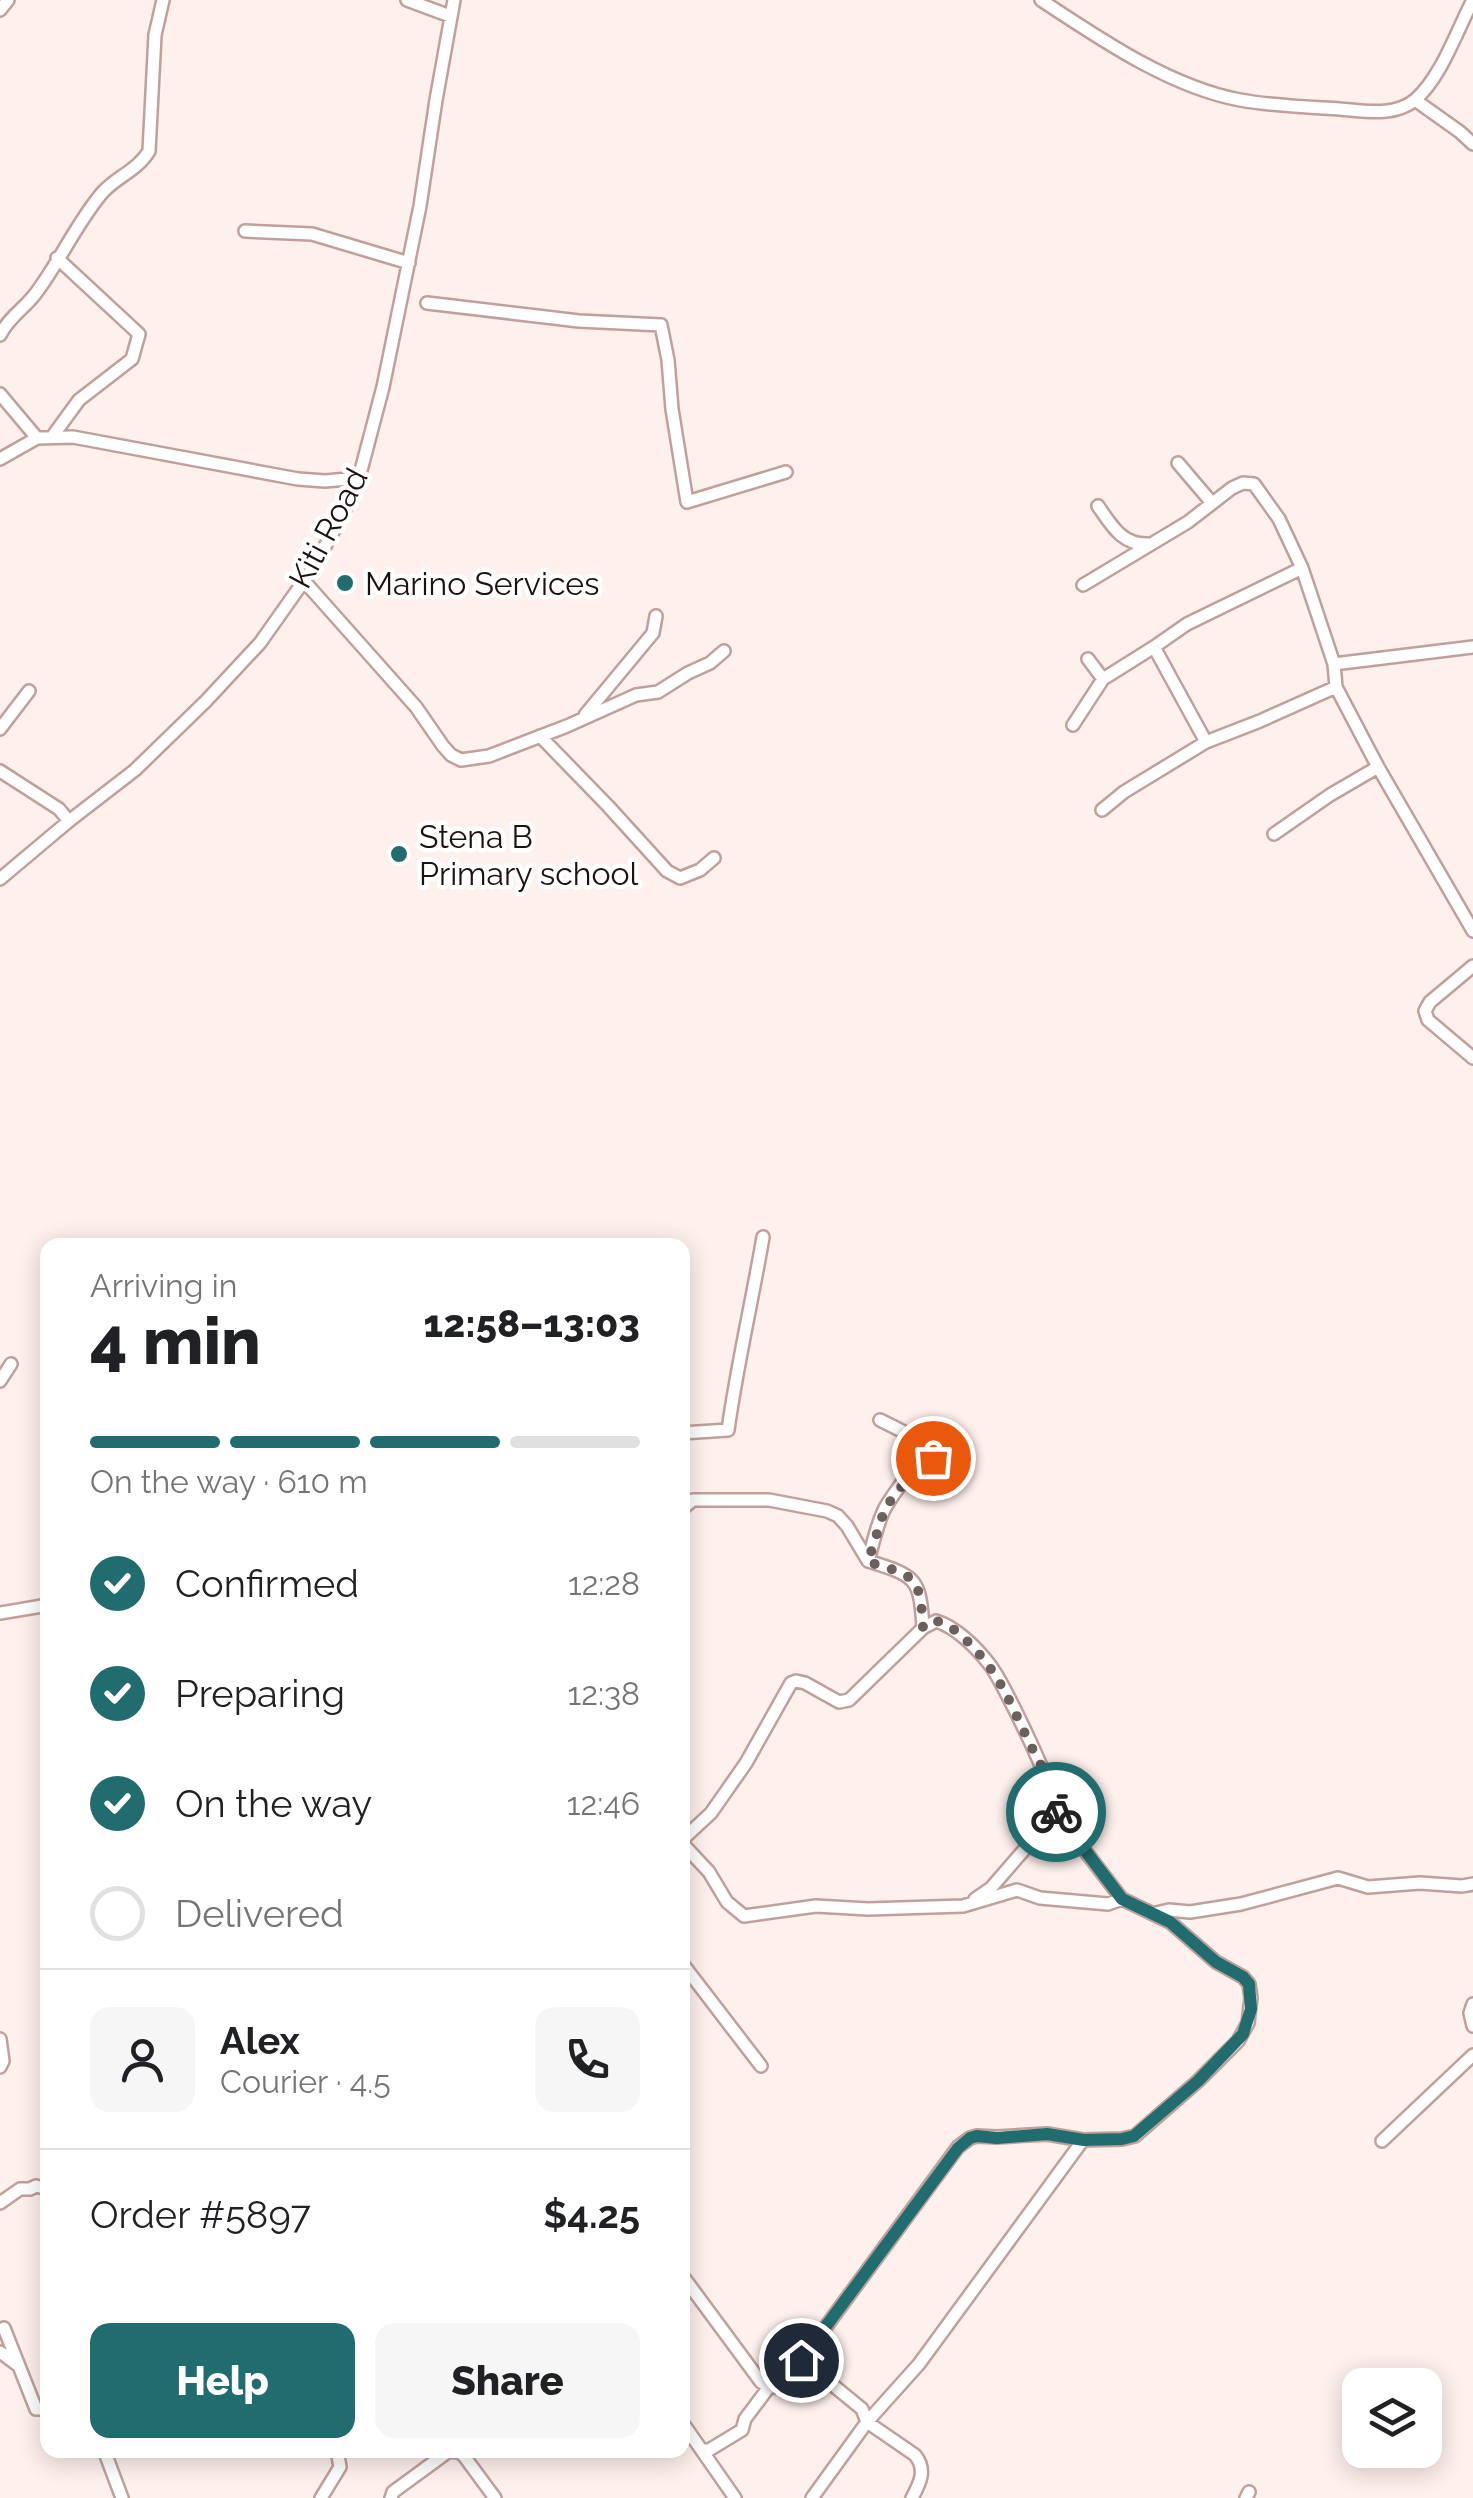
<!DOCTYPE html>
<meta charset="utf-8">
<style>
:root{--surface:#fff;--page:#f6f6f6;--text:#202124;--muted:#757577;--line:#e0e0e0;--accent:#206c6e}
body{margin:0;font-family:Raleway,sans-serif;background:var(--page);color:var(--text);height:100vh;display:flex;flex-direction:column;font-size:38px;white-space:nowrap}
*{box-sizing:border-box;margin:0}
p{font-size:32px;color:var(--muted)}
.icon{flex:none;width:55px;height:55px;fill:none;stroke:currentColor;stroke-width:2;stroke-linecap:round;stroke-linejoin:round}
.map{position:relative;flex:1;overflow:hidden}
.side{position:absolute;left:40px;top:1238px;width:650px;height:1220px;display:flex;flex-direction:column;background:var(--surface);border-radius:20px;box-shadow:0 5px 25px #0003}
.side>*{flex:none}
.buttons{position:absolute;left:1342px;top:2368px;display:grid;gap:20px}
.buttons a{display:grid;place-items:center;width:100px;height:100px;border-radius:20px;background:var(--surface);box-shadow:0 5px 25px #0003;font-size:50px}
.pin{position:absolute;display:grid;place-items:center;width:85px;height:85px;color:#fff;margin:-42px;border:5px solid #fff;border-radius:50%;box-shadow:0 2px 10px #0007}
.courier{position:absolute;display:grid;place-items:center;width:100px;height:100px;margin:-50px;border:8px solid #206c6e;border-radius:50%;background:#fff;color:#222;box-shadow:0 2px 12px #0007}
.head em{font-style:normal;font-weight:800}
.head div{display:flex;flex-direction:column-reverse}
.head{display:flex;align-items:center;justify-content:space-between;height:170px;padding:0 50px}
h1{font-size:65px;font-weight:800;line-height:75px}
.bar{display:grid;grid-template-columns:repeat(4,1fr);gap:15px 10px;align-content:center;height:120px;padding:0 50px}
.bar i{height:12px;border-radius:8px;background:var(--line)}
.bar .active{background:var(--accent)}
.bar p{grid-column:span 4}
.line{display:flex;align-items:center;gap:25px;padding:0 50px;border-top:2px solid var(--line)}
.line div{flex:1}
.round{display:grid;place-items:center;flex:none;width:105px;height:105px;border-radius:20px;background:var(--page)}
ol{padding:0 50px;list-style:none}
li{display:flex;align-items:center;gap:30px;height:110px}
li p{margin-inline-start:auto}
li .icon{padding:10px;border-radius:50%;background:var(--accent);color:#fff;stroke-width:4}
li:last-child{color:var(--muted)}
li i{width:55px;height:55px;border:5px solid var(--line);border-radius:50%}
.action{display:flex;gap:20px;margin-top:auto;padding:20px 50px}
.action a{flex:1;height:115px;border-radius:20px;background:var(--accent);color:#fff;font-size:40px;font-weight:800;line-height:115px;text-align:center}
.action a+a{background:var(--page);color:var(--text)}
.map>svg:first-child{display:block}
</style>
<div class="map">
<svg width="1473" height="2498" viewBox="0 0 1473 2498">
<rect width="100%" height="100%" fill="#fef0ed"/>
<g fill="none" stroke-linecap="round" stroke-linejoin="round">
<defs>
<path id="minor" d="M407,0L450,16
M1041,0C1100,39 1170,87 1240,100C1273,106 1307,107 1340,109C1365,111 1394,117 1415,100C1441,78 1457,30 1473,0
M0,10L8,0
M1415,100L1460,132L1473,144
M245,231L312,234L409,263
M427,303L579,321L661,325L668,360L672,409L687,502L786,472
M0,335C9,317 25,308 36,293C60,261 76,224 102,193C116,177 138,170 149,151L155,35L163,0
M0,394L37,438
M52,437L79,400L132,359L139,334L57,258
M0,459L37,438L73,437L298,479L325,481L359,478
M1178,463L1212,503
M1098,506C1112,526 1122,545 1148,544
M304,581L416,707L443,746L451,755L461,760L489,756L567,726L636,695L658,692L688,673L710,663L724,651
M1083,585L1188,522L1232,488L1243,483L1254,484L1279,519L1302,568L1334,664
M1088,659L1103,679L1154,647
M1336,687L1378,767L1473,931
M585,715L653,633L656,616
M1073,725L1103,679
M0,729L29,691
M540,736L608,806L667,871L680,878L700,870L714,858
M1206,742L1154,647L1187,624L1302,568
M0,771L59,809L69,821
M1102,810L1124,792L1206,742L1260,721L1336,687L1334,664L1473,647
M1274,834L1330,795L1378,767
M0,879L69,821L135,770L206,701L260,643L313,568L344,512L359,478L383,387L420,206L436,100L454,0
M1473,966L1430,1002L1425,1011L1428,1020L1473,1058
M0,1381L11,1364
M682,1433L728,1430C737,1365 752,1302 763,1237
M920,1452L954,1465
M682,1509L693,1500H769L827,1511L838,1516L847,1526L868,1561C916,1576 920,1577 923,1628
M868,1561C873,1544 877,1523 885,1508C897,1486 916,1470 922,1445L914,1437L880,1420
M0,1613L48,1605
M682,1840L711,1813L746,1763L791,1683L796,1681L805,1683L839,1702L849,1700L923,1628L936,1621C956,1627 977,1648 990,1665C1004,1684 1058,1794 1056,1813L1122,1899
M682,1843L709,1872L727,1902L744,1916L816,1906L868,1909L963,1906L1017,1890L1040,1898L1108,1904L1122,1899L1170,1922L1216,1962L1243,1977L1249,1984L1251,1998L1248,2023L1238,2041L1198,2081L1135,2136L1122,2139L1083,2140L1047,2134L997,2137L977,2136L970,2138L958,2147L797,2366L775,2387H769L761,2382L682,2275
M975,1899L991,1888L1056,1813
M1156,1913L1169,1910L1190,1912L1241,1904L1338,1878L1368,1887L1420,1883L1462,1886L1473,1884
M682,1963L761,2066
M1473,2004L1470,2013L1473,2026
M0,2039L3,2061L0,2067
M1382,2141L1473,2055
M0,2203L20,2189H30L36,2186L48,2189
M4,2328L36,2409H48
M0,2352L19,2366
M801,2359L862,2409L867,2422L915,2455C927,2470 920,2483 912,2498
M682,2422L735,2498
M104,2450L122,2498
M703,2450H709L742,2430L745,2419L769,2387
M321,2498L340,2467L337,2450
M391,2498L393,2492L449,2451L459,2452L464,2456L495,2498
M812,2498L867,2422L919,2364L1083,2140
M1246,2498L1249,2492"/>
</defs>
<use href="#minor" stroke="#c0a09b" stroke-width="16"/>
<use href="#minor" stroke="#fff" stroke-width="11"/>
</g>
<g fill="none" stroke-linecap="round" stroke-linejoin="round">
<path stroke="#6c605d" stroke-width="10" stroke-dasharray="0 18" d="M933,1458L920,1452L902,1486L885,1508L868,1562C917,1576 920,1577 923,1628L936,1621C949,1624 959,1633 968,1642C1002,1676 1011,1706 1032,1748C1041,1766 1057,1792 1056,1812"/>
<path stroke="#206c6e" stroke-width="12" d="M801,2360L958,2148L970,2138L977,2136L997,2138L1047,2134L1084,2140L1122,2139L1134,2136L1198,2081L1243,2034L1251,2009L1249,1984L1243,1977L1216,1962L1170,1922L1122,1899L1056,1812"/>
</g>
<g fill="#206c6e" stroke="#fff" stroke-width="4">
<circle cx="345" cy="583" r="10"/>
<circle cx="399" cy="854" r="10"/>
</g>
<g text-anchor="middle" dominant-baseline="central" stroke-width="9" stroke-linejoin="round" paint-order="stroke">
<g font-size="32" fill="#1d1210" stroke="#fff">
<text transform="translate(328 528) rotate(-62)">Kiti Road</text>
</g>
<g font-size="32" fill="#1d1210" stroke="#fff" text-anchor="start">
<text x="365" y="583">Marino Services</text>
<text x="419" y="836">Stena B<tspan x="419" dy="37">Primary school</tspan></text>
</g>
</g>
</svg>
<div class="buttons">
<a><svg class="icon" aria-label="layers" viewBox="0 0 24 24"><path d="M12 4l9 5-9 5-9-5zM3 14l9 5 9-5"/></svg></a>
</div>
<div class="pin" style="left:933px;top:1458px;background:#ea580c"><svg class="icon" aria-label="bag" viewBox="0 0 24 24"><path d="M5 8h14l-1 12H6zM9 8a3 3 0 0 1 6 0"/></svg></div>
<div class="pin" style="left:801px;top:2360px;background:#1f2937"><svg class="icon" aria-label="home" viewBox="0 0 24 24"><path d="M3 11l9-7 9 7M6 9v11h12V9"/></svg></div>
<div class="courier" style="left:1056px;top:1812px"><svg class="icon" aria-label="bike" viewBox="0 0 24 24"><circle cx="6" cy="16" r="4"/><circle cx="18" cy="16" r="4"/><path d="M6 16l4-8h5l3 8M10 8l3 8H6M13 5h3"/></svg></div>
<section class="side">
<div class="head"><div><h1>4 min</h1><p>Arriving in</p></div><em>12:58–13:03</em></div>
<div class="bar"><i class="active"></i><i class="active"></i><i class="active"></i><i></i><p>On the way · 610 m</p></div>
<ol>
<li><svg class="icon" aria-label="check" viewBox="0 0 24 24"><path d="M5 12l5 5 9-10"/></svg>Confirmed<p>12:28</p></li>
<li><svg class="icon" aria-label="check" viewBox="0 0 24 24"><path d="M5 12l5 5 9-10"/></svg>Preparing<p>12:38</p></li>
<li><svg class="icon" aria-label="check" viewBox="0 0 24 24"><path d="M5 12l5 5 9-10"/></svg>On the way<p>12:46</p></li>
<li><i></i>Delivered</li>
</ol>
<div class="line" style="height:180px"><a class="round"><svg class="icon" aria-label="person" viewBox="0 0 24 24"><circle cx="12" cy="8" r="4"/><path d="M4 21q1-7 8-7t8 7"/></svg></a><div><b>Alex</b><p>Courier · 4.5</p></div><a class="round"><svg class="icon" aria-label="phone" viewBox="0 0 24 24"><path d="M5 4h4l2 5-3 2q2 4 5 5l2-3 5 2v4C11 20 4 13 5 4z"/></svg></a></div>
<div class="line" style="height:130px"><div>Order #5897</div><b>$4.25</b></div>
<div class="action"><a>Help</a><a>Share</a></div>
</section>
</div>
